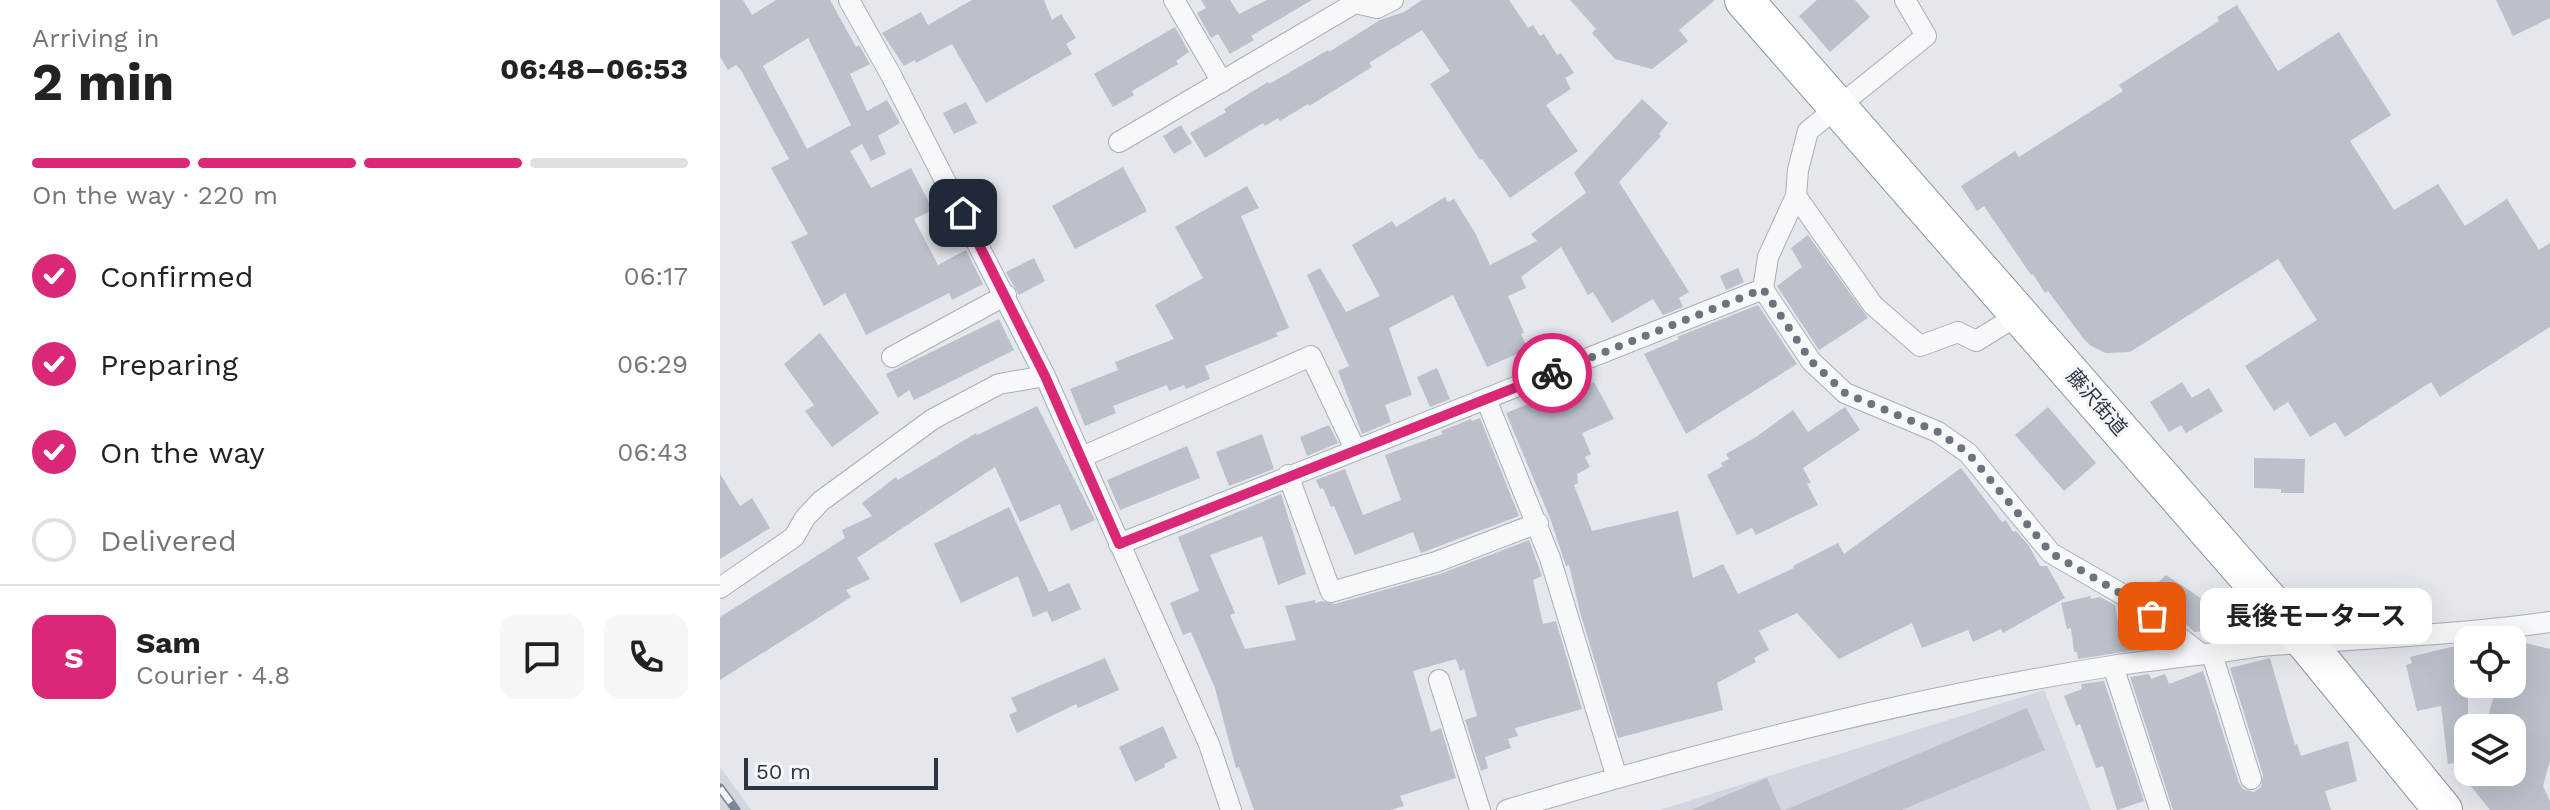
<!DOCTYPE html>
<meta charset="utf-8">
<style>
:root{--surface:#fff;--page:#f6f6f6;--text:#222;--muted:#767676;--line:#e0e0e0;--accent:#db2777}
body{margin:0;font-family:"Work Sans","Noto Sans JP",sans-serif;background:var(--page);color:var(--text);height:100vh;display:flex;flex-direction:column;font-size:30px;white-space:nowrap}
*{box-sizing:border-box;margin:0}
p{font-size:26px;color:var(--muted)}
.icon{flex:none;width:44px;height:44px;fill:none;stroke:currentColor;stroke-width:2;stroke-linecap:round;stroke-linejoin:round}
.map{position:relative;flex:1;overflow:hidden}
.panel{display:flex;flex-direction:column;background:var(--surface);width:720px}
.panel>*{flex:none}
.controls{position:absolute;left:1734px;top:626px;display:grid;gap:16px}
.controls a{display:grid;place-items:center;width:72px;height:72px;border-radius:16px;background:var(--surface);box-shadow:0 8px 32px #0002;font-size:40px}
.scale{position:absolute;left:24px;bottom:20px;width:194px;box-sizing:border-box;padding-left:8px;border:4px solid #2b3445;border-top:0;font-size:22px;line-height:28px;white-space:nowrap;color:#2b3445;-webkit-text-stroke:6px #f4f6f9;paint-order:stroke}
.pin{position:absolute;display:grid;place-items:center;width:68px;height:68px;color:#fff;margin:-34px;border-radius:16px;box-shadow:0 4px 12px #0006}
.courier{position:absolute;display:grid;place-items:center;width:80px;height:80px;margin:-40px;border:6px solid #db2777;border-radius:50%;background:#fff;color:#222;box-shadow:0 2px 10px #0007}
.bubble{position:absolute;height:56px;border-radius:16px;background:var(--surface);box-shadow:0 8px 32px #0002;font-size:26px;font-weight:700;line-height:56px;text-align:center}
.overview em{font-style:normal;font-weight:700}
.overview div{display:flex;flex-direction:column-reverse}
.overview{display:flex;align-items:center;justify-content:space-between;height:136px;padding:0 32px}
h1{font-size:52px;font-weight:700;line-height:60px}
.bar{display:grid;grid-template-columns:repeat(4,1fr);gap:12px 8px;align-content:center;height:96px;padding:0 32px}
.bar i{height:10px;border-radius:6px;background:var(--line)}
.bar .current{background:var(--accent)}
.bar p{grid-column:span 4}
.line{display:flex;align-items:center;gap:20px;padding:0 32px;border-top:2px solid var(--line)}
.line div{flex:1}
.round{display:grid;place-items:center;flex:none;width:84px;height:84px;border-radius:16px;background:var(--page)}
ol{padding:0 32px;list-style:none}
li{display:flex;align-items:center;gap:24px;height:88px}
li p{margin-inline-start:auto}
li .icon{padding:8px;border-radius:50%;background:var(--accent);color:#fff;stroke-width:4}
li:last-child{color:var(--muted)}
li i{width:44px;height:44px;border:4px solid var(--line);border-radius:50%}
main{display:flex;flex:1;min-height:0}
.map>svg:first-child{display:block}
</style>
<main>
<section class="panel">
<div class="overview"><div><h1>2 min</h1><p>Arriving in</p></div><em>06:48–06:53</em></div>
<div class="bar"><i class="current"></i><i class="current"></i><i class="current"></i><i></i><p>On the way · 220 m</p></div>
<ol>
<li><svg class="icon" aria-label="check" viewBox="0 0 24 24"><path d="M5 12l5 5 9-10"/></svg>Confirmed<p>06:17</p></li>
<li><svg class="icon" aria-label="check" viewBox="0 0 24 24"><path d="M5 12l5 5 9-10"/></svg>Preparing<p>06:29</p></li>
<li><svg class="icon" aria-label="check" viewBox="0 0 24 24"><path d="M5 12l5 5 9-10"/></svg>On the way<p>06:43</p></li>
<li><i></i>Delivered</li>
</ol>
<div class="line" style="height:144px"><b class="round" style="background:var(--accent);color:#fff">S</b><div><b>Sam</b><p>Courier · 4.8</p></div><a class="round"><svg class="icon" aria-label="chat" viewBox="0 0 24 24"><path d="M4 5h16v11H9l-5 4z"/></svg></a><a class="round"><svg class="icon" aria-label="phone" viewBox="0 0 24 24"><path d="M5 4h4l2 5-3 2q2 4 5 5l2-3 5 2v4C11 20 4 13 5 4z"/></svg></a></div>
</section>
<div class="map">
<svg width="1830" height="810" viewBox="0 0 1830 810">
<rect width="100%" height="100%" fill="#e4e7ec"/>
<path fill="#d2d6de" d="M1324,690L1371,810H940Z
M0,767L31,810H0Z"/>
<path fill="#bbc0ca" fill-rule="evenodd" d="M0,0H23L32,15L56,0H110L136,47L139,45L150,64L130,74L147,111L167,100L180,123L158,136L166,154L151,161L142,144L130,151L151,188L191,168L213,210L194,219L218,265L246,250L263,284L232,300L229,293L146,335L125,293L104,306L71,242L88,234L51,168L69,159L21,70L16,65L8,70L0,57ZM88,38L131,125L87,149L43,66Z
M252,0H324L332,20L341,14L356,38L346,44L352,54L266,103L232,44L196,63L195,60L184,66L162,33L201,12L208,25Z
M481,0H510L519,14L547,0H592L531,36L534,40L510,54L498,34L491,38L477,13L486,8Z
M702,0H789L808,28L813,25L820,36L824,34L837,55L841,53L854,73L845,78L851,89L826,105L858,151L790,198L762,159L760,160L710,84L730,71L702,30L649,63L652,67L589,106L588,104L560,121L558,118L545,126L543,123L485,158L470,133L506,112L504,109L548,82L549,84L608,50L609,52L660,20L684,12Z
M850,0H995L959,30L968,41L932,69L895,59L872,33L876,29Z
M1097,0H1135L1150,17L1110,52L1079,16Z
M1776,0H1830V18L1793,36Z
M1517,5L1558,71L1619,32L1671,115L1630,141L1674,210L1718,184L1745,226L1787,199L1819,250L1830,243V327L1720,397L1711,382L1625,437L1615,422L1590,437L1568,402L1554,411L1525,366L1597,320L1558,259L1410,352L1386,353L1371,346L1363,338L1328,291L1325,293L1313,274L1311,275L1264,206L1257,211L1241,186L1295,151L1299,157L1403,91L1399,85L1499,21L1497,17Z
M455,27L469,52L456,61L458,64L412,91L414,95L393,107L374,74Z
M922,99L948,123L939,134L941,136L899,182L969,292L959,298L963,307L943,315L933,299L892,323L873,292L868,295L841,247L801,277L806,288L788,296L804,333L801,334L808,349L767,367L733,295L669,328L692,395L665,405L671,422L642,434L618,371L629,366L587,275L600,268L626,312L660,296L632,245L672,221L676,227L725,197L728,202L734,199L755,233L770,265L817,241L811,234L866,193L854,173Z
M246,102L257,123L234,134L223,113Z
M461,125L472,143L454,154L443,136Z
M403,167L427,211L355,249L332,206Z
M527,186L539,208L521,216L569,328L556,333L558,336L485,366L490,379L466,389L464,385L449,391L447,385L393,406L396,413L365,426L350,389L398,370L395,362L454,339L435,305L483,278L455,227Z
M1088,235L1148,318L1099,350L1057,286L1082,267L1071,248Z
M314,258L325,281L299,295L286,272Z
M1018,268L1024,282L1006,290L1000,276Z
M1038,305L1077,364L966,434L924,354L959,339L957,337Z
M279,319L294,350L194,400L189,390L178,398L166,374Z
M100,333L159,413L112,447L85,411L94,405L64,364Z
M717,368L730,399L710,407L697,377Z
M874,382L894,419L862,433L871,454L865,457L870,467L857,474L858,483L854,485L872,531L958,511L973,578L1003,564L1018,594L1074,568L1073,566L1118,543L1124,554L1241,468L1282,522L1286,520L1293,532L1296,531L1309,546L1320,566H1327L1345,598L1283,633L1281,629L1253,642L1248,630L1202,648L1192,623L1119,659L1077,613L1039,631L1049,650L1034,658L1036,662L997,683L1003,710L898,738L860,612L849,565L846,566L830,518L786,413L825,397L827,402Z
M1462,382L1472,398L1489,388L1503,411L1466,433L1461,425L1449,432L1430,402Z
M317,406L375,520L351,531L340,504L300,522L275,467L137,558L150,579L126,590L131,597L0,680V617L125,538L122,530L152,516L142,503L176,477L178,480L256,433L257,435Z
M1125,407L1140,430L1083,468L1091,483L1087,484L1098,505L1036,535L1032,528L1017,535L987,475L1003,466L1001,463L1009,459L1006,454L1036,437L1073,410L1088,432Z
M1328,407L1376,463L1344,491L1295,435Z
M760,418L799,516L701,553L693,532L635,555L614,506L611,507L603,488L600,489L596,480L625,469L643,515L681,500L665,455L723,434L721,431L751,419L752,421Z
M609,425L618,443L587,456L580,437Z
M542,434L554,469L509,486L496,452Z
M467,446L480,478L400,510L387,480Z
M1534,458L1585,459L1584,493H1561V489L1534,488Z
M0,474L20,506L32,498L50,528L0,559Z
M561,494L586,574L558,585L542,536L490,555L515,613L510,615L525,649L576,640L565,606L595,600V603L602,601L615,604L720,574L809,540L822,576L813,580L823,624L836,621L862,709L795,728L798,736L788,739L791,748L765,757L768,768L761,771L745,720L757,716L744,669L740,671L736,659L693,671L711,732L721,728L736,778L680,796L684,806L671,810H534L519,767L516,768L495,688L471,632L463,635L450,603L479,591L458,537Z
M289,507L329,592L349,583L361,609L332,622L327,611L313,617L298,576L241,603L214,544Z
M1446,575L1494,607L1495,613L1524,628L1474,632L1448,605L1445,610L1425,595Z
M1370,596L1371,599L1380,597L1395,605L1398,621L1406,613L1432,632L1422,649L1358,659L1357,652H1354L1351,628L1347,629L1341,603Z
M1792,640L1830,649V760L1823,786L1830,801V810H1770L1751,786L1754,772H1792V728H1765L1777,684H1792Z
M1748,646V761L1728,764L1721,706L1697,711L1686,665L1692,663L1690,657L1731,647Z
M385,658L399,690L358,708L356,704L297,733L289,715L297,711L291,698Z
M1550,658L1575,745L1577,744L1581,756L1628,741L1637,781L1605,791L1611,810H1453L1410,677L1429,674L1431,679L1445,674L1449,684L1483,671L1519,783L1523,789L1534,792L1541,787L1543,775L1510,668Z
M1384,681L1424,801L1397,810L1383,766L1376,768L1360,724L1356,726L1344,696L1362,689L1361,684Z
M1307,708L1325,750L1182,810H1065Z
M443,726L457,758L444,764L445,767L415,782L399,747Z
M1047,778L1061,810H971Z"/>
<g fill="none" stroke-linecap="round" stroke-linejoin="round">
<defs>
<path id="street" d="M129,0L172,77L325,376L489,744L511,810
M454,0L502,82
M1185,0L1206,36L1088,131L1078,170L1076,196L1048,257L1043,289L1091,361L1125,393L1218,432L1248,453L1331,553L1407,597L1481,654
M399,142L635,3L657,8L673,0
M1076,196L1153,305L1200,346L1238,332L1256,341L1300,314
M172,357L286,295
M766,399L830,558L897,778
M362,457L591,356L635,449
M568,475L611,592L716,562L818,523
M399,544L1043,289
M0,588L74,537L85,518L101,501L213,419L279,384L325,376
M1492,654L1531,779
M1393,666L1440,810
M719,680L760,810
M787,810C985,751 1187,698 1392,666C1425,661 1460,657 1494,653C1513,651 1533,646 1553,645C1646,638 1738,635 1830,622"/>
<path id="highway" d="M1024,0L1587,644L1723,810"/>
</defs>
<use href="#street" stroke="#a9aeb7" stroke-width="22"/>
<use href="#highway" stroke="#8b94a3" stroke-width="40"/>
<use href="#street" stroke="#f7f8fa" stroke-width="20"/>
<use href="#highway" stroke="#fff" stroke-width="38"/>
<defs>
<path id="rail" d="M0,788L16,810"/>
</defs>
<use href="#rail" stroke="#7d8696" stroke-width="9"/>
<use href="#rail" stroke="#f4f6f9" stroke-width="6" stroke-dasharray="18" stroke-linecap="butt"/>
</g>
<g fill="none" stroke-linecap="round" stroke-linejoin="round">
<path stroke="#6c737f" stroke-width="8" stroke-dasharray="0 14.4" d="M832,373L1043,289L1091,361L1125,393L1218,432L1248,453L1331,553L1407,597L1432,616"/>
<path stroke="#db2777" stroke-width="10" d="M243,213L325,376L399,544L832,373"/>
</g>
<g text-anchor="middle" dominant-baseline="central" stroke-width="6" stroke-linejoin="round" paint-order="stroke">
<g font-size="20" fill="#2b3445" stroke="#f4f6f9">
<text transform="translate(1377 402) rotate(49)">藤沢街道</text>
</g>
</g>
</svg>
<div class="controls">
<a><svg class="icon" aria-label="locate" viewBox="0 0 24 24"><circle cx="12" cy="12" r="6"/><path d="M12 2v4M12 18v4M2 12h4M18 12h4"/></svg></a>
<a><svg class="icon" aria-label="layers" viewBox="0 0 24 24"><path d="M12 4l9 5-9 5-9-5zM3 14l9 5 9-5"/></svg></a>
</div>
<div class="scale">50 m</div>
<div class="pin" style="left:1432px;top:616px;background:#ea580c"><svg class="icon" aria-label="bag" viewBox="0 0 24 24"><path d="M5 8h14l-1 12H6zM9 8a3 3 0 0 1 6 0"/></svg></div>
<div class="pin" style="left:243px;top:213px;background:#1f2937"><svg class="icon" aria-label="home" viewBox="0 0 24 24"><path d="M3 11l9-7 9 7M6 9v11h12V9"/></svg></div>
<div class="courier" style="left:832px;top:373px"><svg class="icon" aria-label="bike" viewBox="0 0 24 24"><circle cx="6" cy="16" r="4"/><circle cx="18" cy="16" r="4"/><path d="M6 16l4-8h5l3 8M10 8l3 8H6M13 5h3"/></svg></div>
<div class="bubble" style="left:1480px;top:588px;width:232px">長後モータース</div>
</div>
</main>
